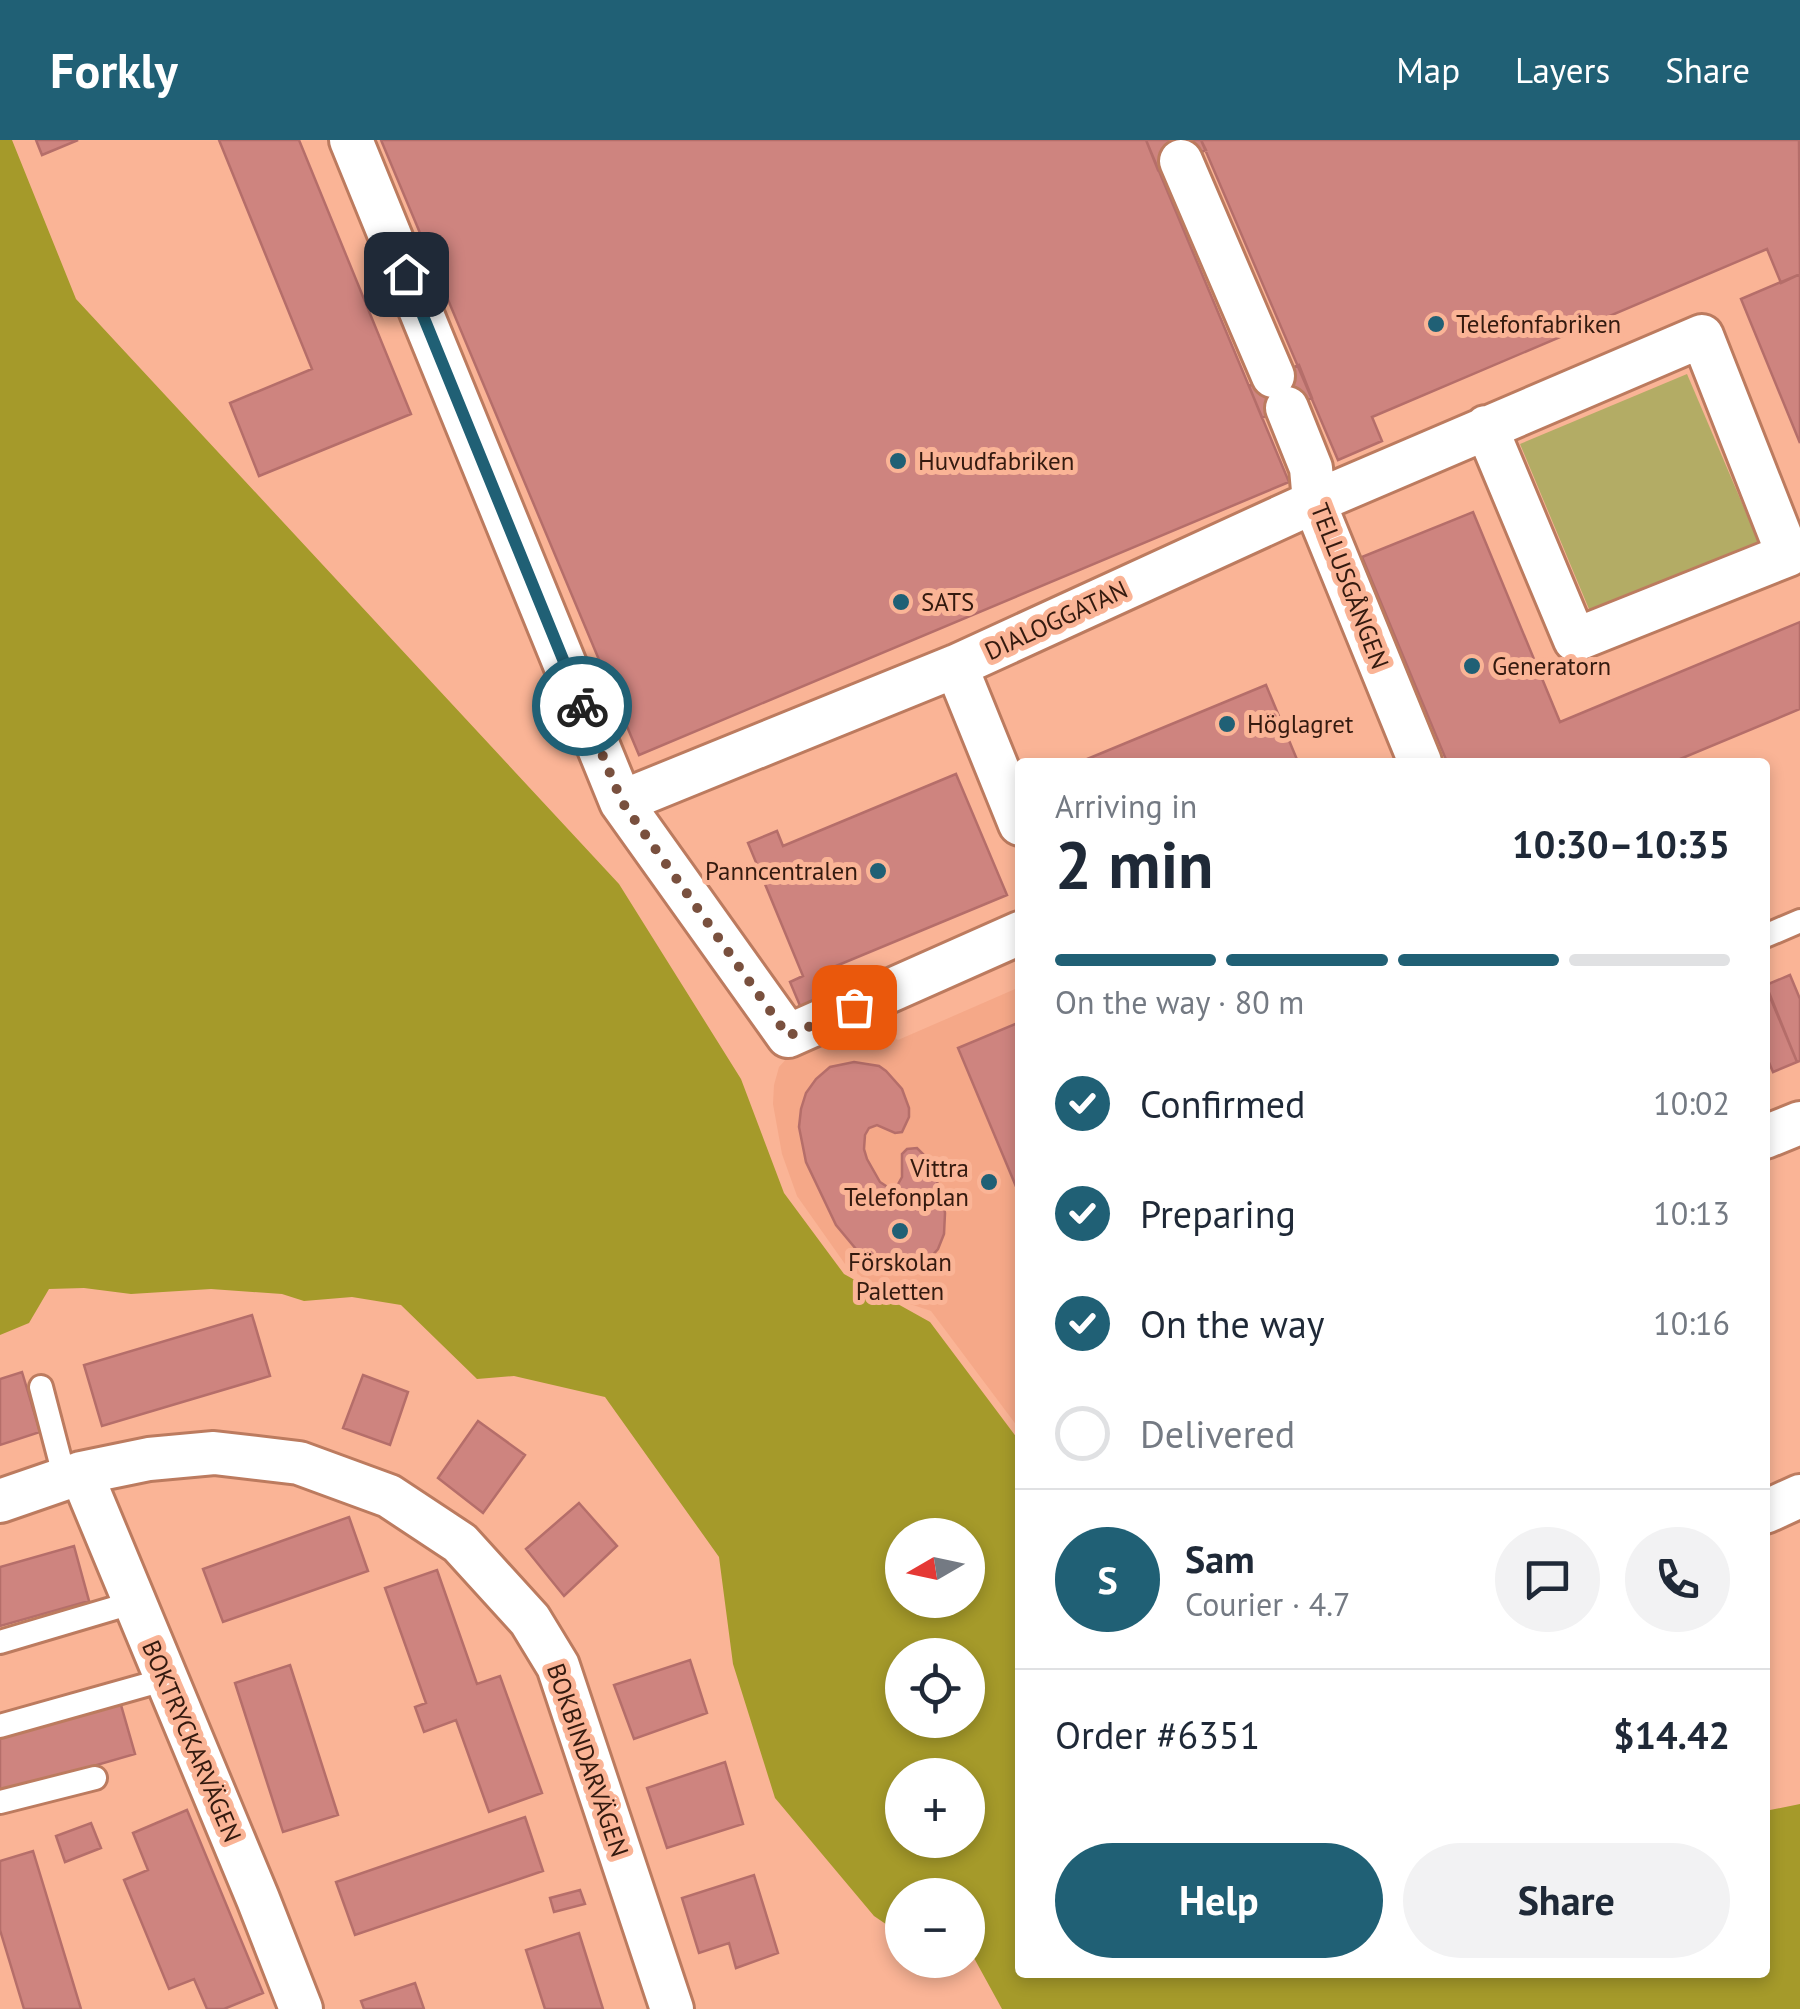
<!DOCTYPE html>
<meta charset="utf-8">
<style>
:root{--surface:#fff;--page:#f2f2f3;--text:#1f2937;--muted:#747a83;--line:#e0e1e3;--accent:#206075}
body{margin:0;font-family:"PT Sans",sans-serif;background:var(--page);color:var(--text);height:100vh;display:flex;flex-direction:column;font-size:38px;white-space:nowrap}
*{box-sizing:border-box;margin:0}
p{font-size:32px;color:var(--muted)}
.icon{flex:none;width:55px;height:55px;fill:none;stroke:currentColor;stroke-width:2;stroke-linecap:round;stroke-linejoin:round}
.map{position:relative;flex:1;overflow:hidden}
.sheet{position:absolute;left:1015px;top:618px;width:755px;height:1220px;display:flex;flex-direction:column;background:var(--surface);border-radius:10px;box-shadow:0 5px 15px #0003}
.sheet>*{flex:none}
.needle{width:65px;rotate:261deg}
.controls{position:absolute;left:885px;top:1378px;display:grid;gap:20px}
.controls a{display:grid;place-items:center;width:100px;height:100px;border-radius:50%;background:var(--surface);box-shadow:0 5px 15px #0003;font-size:50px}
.pin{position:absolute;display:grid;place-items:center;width:85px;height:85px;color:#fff;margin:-42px;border-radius:20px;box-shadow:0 5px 15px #0006}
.courier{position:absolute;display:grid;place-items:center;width:100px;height:100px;margin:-50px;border:8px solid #206075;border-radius:50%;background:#fff;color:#222;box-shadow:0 2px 12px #0007}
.summary em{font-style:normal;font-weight:700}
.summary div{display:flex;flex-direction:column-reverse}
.summary{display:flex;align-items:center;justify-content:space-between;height:170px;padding:0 40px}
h1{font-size:65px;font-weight:700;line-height:75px}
.bar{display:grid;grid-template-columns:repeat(4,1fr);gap:15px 10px;align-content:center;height:120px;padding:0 40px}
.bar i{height:12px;border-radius:8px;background:var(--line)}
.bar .current{background:var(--accent)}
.bar p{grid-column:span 4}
.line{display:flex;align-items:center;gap:25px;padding:0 40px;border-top:2px solid var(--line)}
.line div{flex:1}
.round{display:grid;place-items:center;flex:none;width:105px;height:105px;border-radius:52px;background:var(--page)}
ol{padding:0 40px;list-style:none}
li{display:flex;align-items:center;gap:30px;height:110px}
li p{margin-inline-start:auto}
li .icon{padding:10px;border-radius:50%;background:var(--accent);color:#fff;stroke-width:4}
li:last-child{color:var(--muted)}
li i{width:55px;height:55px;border:5px solid var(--line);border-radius:50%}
.action{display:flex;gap:20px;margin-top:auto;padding:20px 40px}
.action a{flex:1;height:115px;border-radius:60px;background:var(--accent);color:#fff;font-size:40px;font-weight:700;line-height:115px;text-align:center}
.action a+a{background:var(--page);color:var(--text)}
header{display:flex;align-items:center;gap:60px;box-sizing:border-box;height:140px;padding:0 50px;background:var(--accent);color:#fff}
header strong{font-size:48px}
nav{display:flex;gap:55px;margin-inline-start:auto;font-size:35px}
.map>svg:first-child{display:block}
</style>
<header>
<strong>Forkly</strong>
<nav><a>Map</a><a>Layers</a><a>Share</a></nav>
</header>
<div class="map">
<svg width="1800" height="1869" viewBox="0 0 1800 1869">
<rect width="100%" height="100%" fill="#fab496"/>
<path fill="#f5a888" d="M1020,847V1290L931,1171L901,1161L881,1152L845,1124L797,1056L782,1014L773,964L774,945L779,927L788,917L857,885L868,882H875L898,900Z"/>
<path fill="#b3ac65" d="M1687,234L1762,410L1594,481L1520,304Z"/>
<path fill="#a59a2a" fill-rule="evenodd" d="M0,0H12L76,159L619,744L741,939L784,1053L844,1134L930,1182L1020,1302V1832H1765V1671L1800,1664V1869H1002L974,1818L968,1819V1755H902V1795L874,1776L775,1658L733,1524L719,1417L605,1257L514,1236L477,1239L401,1165L352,1157L304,1161L282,1154L211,1149L131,1154L84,1148L49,1149L29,1183L0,1195ZM902,1395H968V1460H902ZM902,1515H968V1580H902ZM902,1635H968V1700H902Z"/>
<path fill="#ce847f" stroke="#b56e6a" stroke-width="2.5" d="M36,0H78L42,15Z
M219,0H299L411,274L259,336L230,263L312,229Z
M381,0H1146L1289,342L639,615Z
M1146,0H1201L1206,10L1158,30Z
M1201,0H1799L1800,134L1781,143L1767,109L1372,277L1382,301L1338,320Z
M1800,134V303L1741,159Z
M1299,225L1312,258L1262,278L1249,246Z
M1473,372L1560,582L1800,482V569L1673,622H1447L1362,417Z
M1266,545L1298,622H1080Z
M956,634L1007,755L836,826L848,855L803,873L790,842L803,836L748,703L777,691L783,706Z
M1790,835L1800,859V921L1797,922L1766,845Z
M1765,845L1797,922L1773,932L1765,913Z
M1020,882V1056L958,908Z
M854,922L879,926L886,931L902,949L909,968V977L902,992L895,993L877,985L869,988L865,995L864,1009L867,1019L880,1042L889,1048L897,1046L902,1037V1014L907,1009L917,1008L926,1017L941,1051L945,1073L944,1094L938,1109L931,1117L916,1125L900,1128L884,1126L856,1109L836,1085L806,1022L799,987L801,969L806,953L816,939L830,927Z
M252,1175L270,1236L102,1286L84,1225Z
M22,1232L40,1292L0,1305V1239Z
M363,1235L408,1252L390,1305L343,1288Z
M478,1281L525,1315L483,1373L438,1338Z
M579,1363L617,1406L564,1456L526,1409Z
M349,1377L368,1431L223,1482L203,1429Z
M74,1406L89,1461L0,1486V1427Z
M437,1430L477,1544L500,1536L542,1653L489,1672L456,1580L424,1592L415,1567L426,1563L385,1448Z
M690,1520L707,1573L634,1599L614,1545Z
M290,1525L338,1675L283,1692L235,1543Z
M119,1558L135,1614L0,1653V1592Z
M725,1622L743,1684L667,1708L647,1648Z
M187,1670L263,1853L224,1869H207L194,1839L169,1849L124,1740L148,1730L133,1693Z
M525,1677L543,1731L355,1795L336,1742Z
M91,1683L101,1708L65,1722L56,1696Z
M33,1711L81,1869H24L0,1790V1721Z
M754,1735L778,1813L736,1828L729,1803L699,1813L682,1758Z
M580,1750L585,1764L554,1772L550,1758Z
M579,1793L603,1869H545L526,1810Z
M415,1843L424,1869H364L361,1861Z"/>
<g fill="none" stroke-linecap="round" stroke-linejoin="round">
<defs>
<path id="lane" d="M1765,796L1800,781
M41,1247L65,1339
M0,1502L135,1462
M0,1586L167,1539
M0,1662L95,1638"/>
<path id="street" d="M351,0L621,662L788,896L1020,793
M1181,21L1273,236
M1287,268L1311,328L1314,362L1420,622
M956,526L1020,684
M621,662L956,526L1314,362L1702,196L1788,415L1575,500L1486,287
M1765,997L1800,983
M81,1333L258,1759L301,1869
M0,1361L81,1333L149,1319L214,1313L299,1323L389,1356L460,1403L530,1480L558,1526L672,1869
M1765,1372L1800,1356"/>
</defs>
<use href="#lane" stroke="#bc7b5f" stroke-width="28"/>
<use href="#street" stroke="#bc7b5f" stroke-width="48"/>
<use href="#lane" stroke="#fff" stroke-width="22"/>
<use href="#street" stroke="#fff" stroke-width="42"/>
</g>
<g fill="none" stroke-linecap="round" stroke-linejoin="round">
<path stroke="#79503e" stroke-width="10" stroke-dasharray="0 18" d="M582,566L622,662L788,896L854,867"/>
<path stroke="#206075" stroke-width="12" d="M406,134L582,566"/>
</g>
<g fill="#206075" stroke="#fab496" stroke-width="4">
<circle cx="1436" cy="184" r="10"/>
<circle cx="898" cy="321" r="10"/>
<circle cx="901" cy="462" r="10"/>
<circle cx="1472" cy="526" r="10"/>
<circle cx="1227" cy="584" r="10"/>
<circle cx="878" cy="731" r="10"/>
<circle cx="989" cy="1042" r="10"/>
<circle cx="900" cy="1091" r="10"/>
</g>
<g text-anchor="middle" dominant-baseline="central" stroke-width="10" stroke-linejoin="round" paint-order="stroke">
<g font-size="25" fill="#341a0f" stroke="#fab496" text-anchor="start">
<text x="1456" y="184">Telefonfabriken</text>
<text x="918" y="321">Huvudfabriken</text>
<text x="921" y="462">SATS</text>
<text x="1492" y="526">Generatorn</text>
<text x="1247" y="584">Höglagret</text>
<text x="858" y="731" text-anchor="end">Panncentralen</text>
<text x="969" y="1028" text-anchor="end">Vittra<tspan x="969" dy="29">Telefonplan</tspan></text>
<text x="900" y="1122" text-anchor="middle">Förskolan<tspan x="900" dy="29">Paletten</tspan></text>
</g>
<g font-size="25" fill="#341a0f" stroke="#fab496">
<text transform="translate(1350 446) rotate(69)">TELLUSGÅNGEN</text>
<text transform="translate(1056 480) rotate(-25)">DIALOGGATAN</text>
<text transform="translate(192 1601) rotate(67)">BOKTRYCKARVÄGEN</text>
<text transform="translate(588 1620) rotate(71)">BOKBINDARVÄGEN</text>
</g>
</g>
</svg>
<div class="controls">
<a><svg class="needle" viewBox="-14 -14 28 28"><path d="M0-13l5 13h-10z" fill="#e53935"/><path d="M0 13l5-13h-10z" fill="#747a83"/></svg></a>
<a><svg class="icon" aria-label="locate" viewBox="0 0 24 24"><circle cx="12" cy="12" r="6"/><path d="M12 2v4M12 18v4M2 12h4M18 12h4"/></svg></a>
<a>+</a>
<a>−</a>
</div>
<div class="pin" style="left:854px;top:867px;background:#ea580c"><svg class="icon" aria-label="bag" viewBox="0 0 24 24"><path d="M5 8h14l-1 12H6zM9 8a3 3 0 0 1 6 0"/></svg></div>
<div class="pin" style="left:406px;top:134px;background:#1f2937"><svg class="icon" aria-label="home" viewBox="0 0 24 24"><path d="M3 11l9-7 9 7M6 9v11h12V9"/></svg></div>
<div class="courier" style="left:582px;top:566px"><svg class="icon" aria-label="bike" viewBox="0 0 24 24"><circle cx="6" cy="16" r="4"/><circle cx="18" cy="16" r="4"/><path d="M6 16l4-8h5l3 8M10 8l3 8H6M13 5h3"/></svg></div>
<section class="sheet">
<div class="summary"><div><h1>2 min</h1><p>Arriving in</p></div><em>10:30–10:35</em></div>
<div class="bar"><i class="current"></i><i class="current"></i><i class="current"></i><i></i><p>On the way · 80 m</p></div>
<ol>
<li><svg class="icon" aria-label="check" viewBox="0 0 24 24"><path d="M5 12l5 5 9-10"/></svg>Confirmed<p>10:02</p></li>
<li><svg class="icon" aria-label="check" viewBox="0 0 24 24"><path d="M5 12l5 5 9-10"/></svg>Preparing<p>10:13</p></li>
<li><svg class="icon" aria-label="check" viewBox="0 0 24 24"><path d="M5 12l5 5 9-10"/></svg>On the way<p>10:16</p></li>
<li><i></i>Delivered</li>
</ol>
<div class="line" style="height:180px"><b class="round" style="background:var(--accent);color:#fff">S</b><div><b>Sam</b><p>Courier · 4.7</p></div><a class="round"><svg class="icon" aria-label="chat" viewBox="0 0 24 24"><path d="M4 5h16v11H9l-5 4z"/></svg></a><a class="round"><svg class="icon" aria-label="phone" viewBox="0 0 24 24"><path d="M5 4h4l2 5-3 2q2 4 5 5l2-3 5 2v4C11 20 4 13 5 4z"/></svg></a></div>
<div class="line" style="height:130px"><div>Order #6351</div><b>$14.42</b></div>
<div class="action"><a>Help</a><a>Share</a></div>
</section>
</div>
